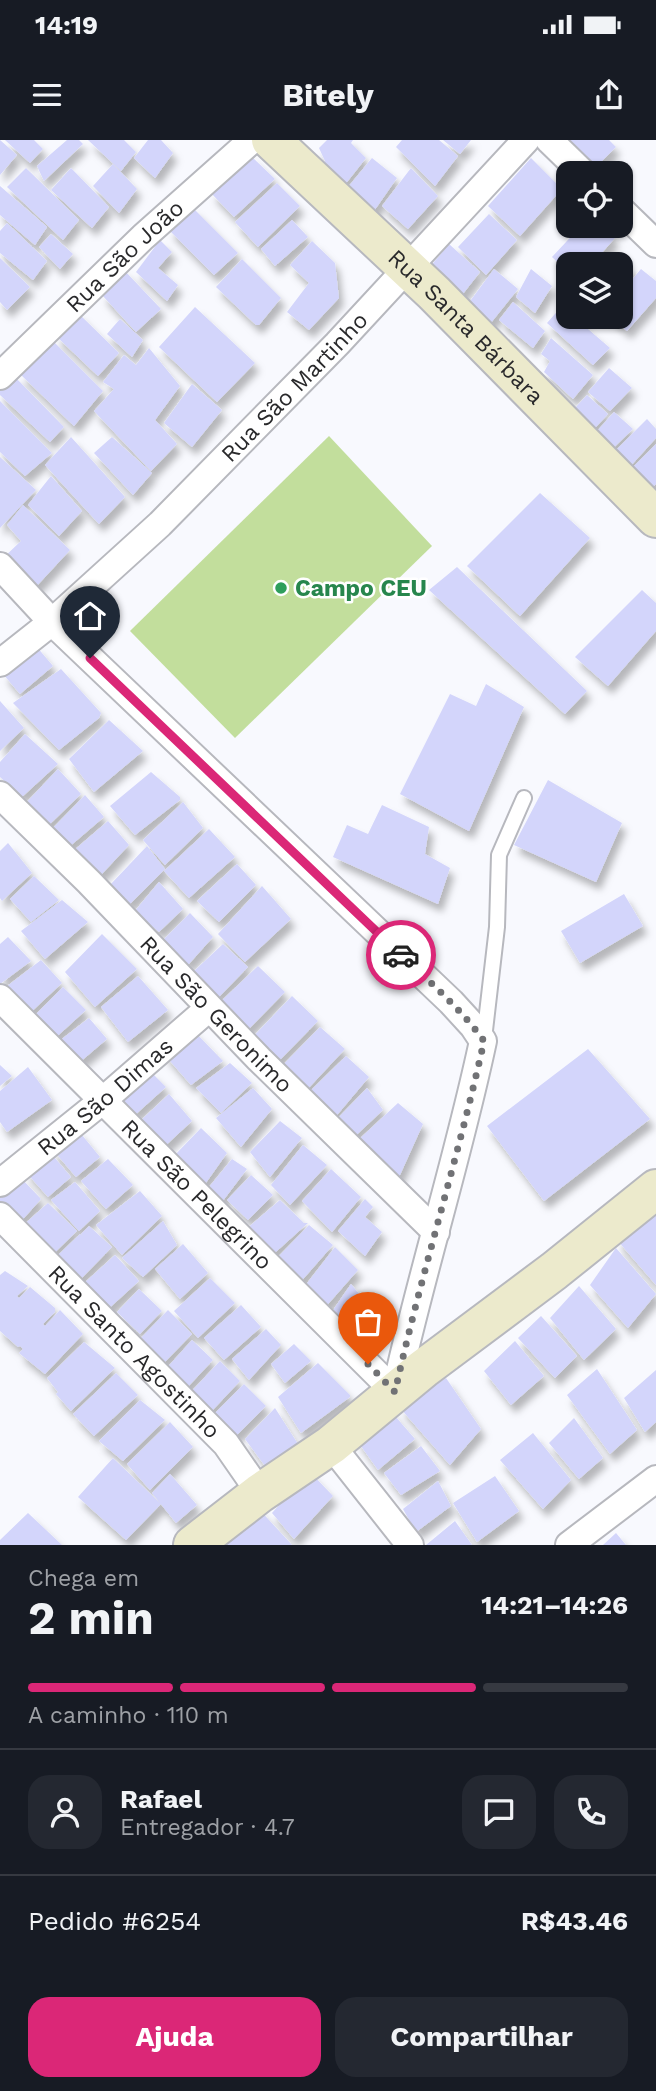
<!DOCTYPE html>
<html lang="pt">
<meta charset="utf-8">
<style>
:root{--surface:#171b24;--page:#242831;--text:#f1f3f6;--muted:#9ea1a6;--line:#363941;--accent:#db2777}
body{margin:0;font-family:"Work Sans",sans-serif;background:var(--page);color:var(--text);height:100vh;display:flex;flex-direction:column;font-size:26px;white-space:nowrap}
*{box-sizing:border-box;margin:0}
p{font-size:23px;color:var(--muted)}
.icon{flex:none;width:38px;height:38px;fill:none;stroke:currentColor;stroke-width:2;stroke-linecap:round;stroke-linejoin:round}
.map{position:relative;height:1405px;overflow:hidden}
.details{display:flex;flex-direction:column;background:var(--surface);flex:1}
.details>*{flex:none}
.tools{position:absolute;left:556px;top:21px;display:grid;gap:14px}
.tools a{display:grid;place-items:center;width:77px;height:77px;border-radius:14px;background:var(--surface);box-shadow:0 2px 5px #0004;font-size:35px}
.pin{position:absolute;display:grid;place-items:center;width:60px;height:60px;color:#fff;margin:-72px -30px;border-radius:50% 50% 50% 0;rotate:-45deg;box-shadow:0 0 7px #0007}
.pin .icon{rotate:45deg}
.courier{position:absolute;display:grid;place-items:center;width:70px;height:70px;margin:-35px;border:5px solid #db2777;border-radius:50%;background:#fff;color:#222;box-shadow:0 2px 9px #0007}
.summary em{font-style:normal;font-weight:700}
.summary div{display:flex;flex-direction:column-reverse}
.summary{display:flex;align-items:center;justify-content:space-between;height:119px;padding:0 28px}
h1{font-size:46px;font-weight:700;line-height:52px}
.bar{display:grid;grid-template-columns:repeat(4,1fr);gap:10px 7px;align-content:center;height:84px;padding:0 28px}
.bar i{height:9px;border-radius:5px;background:var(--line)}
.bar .selected{background:var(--accent)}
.bar p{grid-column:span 4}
.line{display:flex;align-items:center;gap:18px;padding:0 28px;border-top:2px solid var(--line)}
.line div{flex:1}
.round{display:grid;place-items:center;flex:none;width:74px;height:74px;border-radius:21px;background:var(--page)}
.primary-button{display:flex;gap:14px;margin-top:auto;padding:14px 28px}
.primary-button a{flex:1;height:80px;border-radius:21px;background:var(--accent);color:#fff;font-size:28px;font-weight:700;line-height:80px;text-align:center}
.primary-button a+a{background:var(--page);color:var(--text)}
.status{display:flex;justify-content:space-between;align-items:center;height:49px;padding:0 35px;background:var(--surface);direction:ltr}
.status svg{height:19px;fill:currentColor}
header{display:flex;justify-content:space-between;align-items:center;height:91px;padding:0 28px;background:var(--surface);font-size:32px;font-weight:700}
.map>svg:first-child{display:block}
</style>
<div class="status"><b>14:19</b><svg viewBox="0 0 49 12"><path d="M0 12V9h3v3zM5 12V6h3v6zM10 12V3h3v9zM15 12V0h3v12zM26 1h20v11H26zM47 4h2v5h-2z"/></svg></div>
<header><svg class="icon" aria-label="menu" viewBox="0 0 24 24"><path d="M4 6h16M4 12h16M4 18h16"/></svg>Bitely<svg class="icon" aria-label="share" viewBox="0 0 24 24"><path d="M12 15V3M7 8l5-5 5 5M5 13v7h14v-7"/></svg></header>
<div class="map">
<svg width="656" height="1405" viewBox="0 0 656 1405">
<defs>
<filter id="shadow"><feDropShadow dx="4.5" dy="8" stdDeviation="3.5" flood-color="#0004"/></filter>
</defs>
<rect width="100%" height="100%" fill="#f8f9fe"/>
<path fill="#c2de9c" d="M329,296L432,406L235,598L130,491Z"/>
<path fill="#d3d5fb" filter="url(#shadow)" d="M0,0L17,15L0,35Z
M5,0H34L43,9L30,23Z
M67,0H79L83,4L44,41L37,26Z
M88,0H124L136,12L121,31Z
M148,0H161L173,13L155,38L134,18Z
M327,0H353L351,3L366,18L336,56L315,33L325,21L319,8Z
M402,0H439L458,16L435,46L396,7Z
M443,0H471L460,14Z
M566,0H609L616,7L594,29Z
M252,17L275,39L234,77L211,53Z
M372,18L397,38L367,81L339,58Z
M531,18L562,49L520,96L488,66Z
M113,24L137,49L119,73L93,46Z
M26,28L79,80L63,100L7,47Z
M71,28L109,67L92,88L51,50Z
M411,28L438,56L408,89L382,66Z
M277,43L300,66L258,107L235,82Z
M0,46L47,87L35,105L0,75Z
M193,68L238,113L214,135L169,90Z
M489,74L517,100L486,135L458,107Z
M292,80L308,97L275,126L261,109Z
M7,83L47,121L33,140L0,113V91Z
M581,86H604L615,98L592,124H569V133L552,117Z
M51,94L73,114L60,129L39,107Z
M160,100L172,112L158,128L178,145L167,161L136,132Z
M312,101L335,123L339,158L309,190L287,172L309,143L290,125Z
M449,104L480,132L455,164L424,134Z
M614,113L633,130L621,145V124H604Z
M0,118L30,147L7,170L0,162Z
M242,119L281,158L259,185H256L216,147Z
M123,129L161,169L136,192L102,155Z
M494,129L518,149L482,194L462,172Z
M531,129L552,146L535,173L516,157Z
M641,129L656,141V158L627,191L609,177H621V153Z
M513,162L545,191L533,208L499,180Z
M562,166L569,172V177H574L610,208L593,225L547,183Z
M195,167L255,223L217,262L159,207Z
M77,172L119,213L98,236L56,196Z
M120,179L143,200L132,217L107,194Z
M551,198L593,235L573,259L544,232L550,221L541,214Z
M53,201L103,251L74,286L21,235Z
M149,208L180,246L155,280L177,304L151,331L94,271L114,249L103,242L124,215L136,225Z
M609,228L632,248L610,271L588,252Z
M15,237L64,287L50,302L0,255V250Z
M192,244L222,270L192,307L164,283Z
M587,255L608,274L584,300L563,281Z
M0,261L52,313L25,336L0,312Z
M614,272L633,289L606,315L590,299Z
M647,279L656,289V298L627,330L612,314Z
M71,297L125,357L99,384L45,325Z
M112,297L152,333L133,355L94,313Z
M656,304V344L646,354L627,333Z
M0,317L36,350L0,388Z
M51,336L82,371L59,396L28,365Z
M540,353L590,398L520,476L467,426Z
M23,365L70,410L33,450L1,420L21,401L7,385Z
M457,427L587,551L565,574L429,450Z
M642,450L656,463V491L608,546L575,517Z
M36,506L53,526L20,554L3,534Z
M61,529L101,573L99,578L59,610L13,563Z
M486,544L524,567L469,691L400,654L450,554L476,566Z
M0,561L24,588L0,611Z
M109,580L143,611L94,652L69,619Z
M25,594L58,624L22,657L0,637V622Z
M58,629L81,654L47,687L23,666Z
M151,632L180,657V660L135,695L110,666Z
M548,640L622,683L596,742L514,705Z
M85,655L104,677L69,707L49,692Z
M183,662L203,688L165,725L143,700Z
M382,665L429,687L425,714L450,728L438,764L333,717L347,685L368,694Z
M108,681L129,705L100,736L72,712Z
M209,689L235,717L189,758L164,731Z
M8,703L32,733L2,761L0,758V711Z
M147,706L165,729L129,765L110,745Z
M237,724L256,745L219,782L197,761Z
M34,736L59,760L31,782L10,759Z
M159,742L183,769L159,792L134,772Z
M262,746L291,779L245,822L218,794Z
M624,754L643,786L580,823L561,791Z
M62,760L88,782L45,819L21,791Z
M190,773L213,797L188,825L162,801Z
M102,794L137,829L95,867L65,832Z
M8,797L31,821L0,844V804Z
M223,804L248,827L218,858L192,833Z
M41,820L62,843L29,874L6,847Z
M258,826L285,852L242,896L216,866Z
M138,836L168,870L128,902L101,867Z
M63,847L86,870L52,901L31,879Z
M292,856L318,881L275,925L249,901Z
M89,878L107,899L80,922L58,902Z
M320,887L345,909L304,953L279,929Z
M192,889L223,921L191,945L163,913Z
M588,909L650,979L544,1061L487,986Z
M346,916L369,937L332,981L306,955Z
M230,923L252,943L221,973L196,948Z
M0,925L12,936L0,946Z
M28,927L52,960L7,992L0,982V951Z
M151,932L166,947L135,975L121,960Z
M253,948L272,969L241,1007L216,978Z
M367,948L383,970L350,1001L334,982Z
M169,954L192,981L164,1007L139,982Z
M398,963L423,984L395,1046L355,1003Z
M280,981L302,998L270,1037L250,1012Z
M201,988L227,1013L203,1047L172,1018Z
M77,989L100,1017L76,1037L53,1010Z
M303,1005L327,1025L290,1065L271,1045Z
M49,1011L71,1037L48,1057L25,1031Z
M108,1019L133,1045L106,1069L81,1041Z
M232,1019L247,1029L222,1062L209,1047Z
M331,1029L361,1057L332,1092L302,1061Z
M251,1035L273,1055L248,1080L227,1060Z
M21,1038L41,1059L16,1087L0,1069V1052Z
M75,1042L100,1071L79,1091L51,1060Z
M140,1051L162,1076L122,1115L96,1085Z
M365,1059L373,1067L365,1077L382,1092L365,1116L338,1091Z
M280,1060L304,1083H308L268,1119L244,1091Z
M48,1063L77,1091L48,1119L20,1088Z
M651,1069L656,1075V1145L617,1100Z
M163,1081L177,1105L143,1137L122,1118Z
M309,1085L333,1105L297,1146L273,1122Z
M89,1086L112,1107L76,1144L54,1119L80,1094L83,1096L81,1094Z
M183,1104L208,1133L180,1159L155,1129Z
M335,1107L358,1130L322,1171L301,1151Z
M616,1108L656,1154L628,1188L590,1145Z
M115,1115L139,1141L106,1171L82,1145Z
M5,1131L28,1146L17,1156L19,1158L30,1147L55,1168V1172L43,1184L45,1186L60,1170L83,1194L45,1234L19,1213L23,1209L20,1206L18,1207L0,1191V1135Z
M210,1138L235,1163L198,1198L174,1171Z
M351,1144L372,1170L352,1198L329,1176Z
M579,1146L616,1189L584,1220L550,1178Z
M139,1149L162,1171L140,1194L117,1172Z
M241,1165L261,1187L224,1220L204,1198Z
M168,1170L192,1194L161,1226L136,1203Z
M541,1176L577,1216L555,1238L518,1198Z
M266,1189L281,1205L249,1240L232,1219Z
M192,1200L213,1220L184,1251L164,1231Z
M515,1201L544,1236L511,1265L484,1231Z
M84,1202L115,1228L71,1271L56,1254L58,1252L47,1238Z
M294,1204L311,1221L285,1243L271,1224Z
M220,1221L240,1241L209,1274L188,1255Z
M318,1223L350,1255V1257L301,1293L278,1257Z
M597,1229L637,1290L610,1314L567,1255Z
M656,1230V1282L645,1292L624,1258Z
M116,1233L138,1255L94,1296L73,1274Z
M446,1238L481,1289L450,1325L400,1268Z
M244,1244L266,1266L235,1297L213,1275Z
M140,1260L165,1280L123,1321L99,1301Z
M275,1268L298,1304L268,1330L245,1299Z
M388,1268L415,1299L378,1330L356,1299Z
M574,1278L603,1318L579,1339L549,1303Z
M170,1282L193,1307L150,1350L127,1324Z
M533,1293L571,1340L543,1369L500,1320Z
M421,1306L440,1331L401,1355L384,1333Z
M113,1318L161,1364L126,1400L78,1357Z
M309,1331L333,1356L294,1399L272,1373Z
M170,1334L197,1365L176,1383L152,1353Z
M495,1336L519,1371L477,1402L453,1363Z
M438,1341L451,1366L416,1392L403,1369Z
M257,1367L292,1405H222Z
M28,1373L62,1405H0V1400Z
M455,1381L472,1405H426Z
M616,1393L626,1405H603Z"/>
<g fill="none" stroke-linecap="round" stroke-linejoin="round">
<defs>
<path id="lane" d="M484,899L497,787L499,715L524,658"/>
<g id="street">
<path d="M549,0L583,33"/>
<path d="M621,70L656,104"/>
<path id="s1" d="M0,236L143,97L252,0"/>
<path d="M0,426L52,482L451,862L473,886L483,901C458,1019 421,1134 395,1252"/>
<path id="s2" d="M0,523L52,482L160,384L337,204L526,0"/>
<path id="s3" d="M0,655L89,742L259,919L436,1092"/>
<path id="s4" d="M0,858L395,1252"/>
<path id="s5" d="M0,1043L102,961L209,868"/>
<path id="s6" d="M0,1076L226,1304L260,1353"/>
<path d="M331,1305L410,1405"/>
<path d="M569,1405L656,1339"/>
</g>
<g id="secondary">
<path id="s7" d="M271,0L434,153L656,378"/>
<path d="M193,1405L260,1353L331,1305L423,1229L554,1131L656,1049"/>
</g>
</defs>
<use href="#lane" stroke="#b7b8be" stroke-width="18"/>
<use href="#street" stroke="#b7b8be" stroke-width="30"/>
<use href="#secondary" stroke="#b7b8be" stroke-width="42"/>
<use href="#lane" stroke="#fff" stroke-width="14"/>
<use href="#street" stroke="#fff" stroke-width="26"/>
<use href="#secondary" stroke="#eceacc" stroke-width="38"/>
</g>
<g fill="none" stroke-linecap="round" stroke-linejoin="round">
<path stroke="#717275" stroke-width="7" stroke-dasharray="0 12.6" d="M368,1224L395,1252C421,1134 458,1019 484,901C461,869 430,842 401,815"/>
<path stroke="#db2777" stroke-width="9" d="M90,518L401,815"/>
</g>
<circle fill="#2e9e5b" stroke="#fff" stroke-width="2.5" cx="281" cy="448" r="7"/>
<g text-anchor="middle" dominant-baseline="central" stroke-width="5" stroke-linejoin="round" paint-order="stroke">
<g font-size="23" fill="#29292b" stroke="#fff">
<text stroke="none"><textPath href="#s1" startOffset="173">Rua São João</textPath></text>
<text stroke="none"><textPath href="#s7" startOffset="270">Rua Santa Bárbara</textPath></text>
<text stroke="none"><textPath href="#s2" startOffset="404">Rua São Martinho</textPath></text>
<text stroke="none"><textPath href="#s3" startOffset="308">Rua São Geronimo</textPath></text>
<text stroke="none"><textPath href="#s5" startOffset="136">Rua São Dimas</textPath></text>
<text stroke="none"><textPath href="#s4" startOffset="278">Rua São Pelegrino</textPath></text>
<text stroke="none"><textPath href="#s6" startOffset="191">Rua Santo Agostinho</textPath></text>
</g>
<g font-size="23" font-weight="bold" fill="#27864d" stroke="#fff" text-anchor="start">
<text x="295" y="448">Campo CEU</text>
</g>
</g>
</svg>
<div class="tools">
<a><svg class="icon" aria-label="locate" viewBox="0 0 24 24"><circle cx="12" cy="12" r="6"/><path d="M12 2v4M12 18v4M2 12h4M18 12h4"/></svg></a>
<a><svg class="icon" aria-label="layers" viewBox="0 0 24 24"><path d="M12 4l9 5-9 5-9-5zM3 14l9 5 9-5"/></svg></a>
</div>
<div class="pin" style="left:368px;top:1224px;background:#ea580c"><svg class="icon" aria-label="bag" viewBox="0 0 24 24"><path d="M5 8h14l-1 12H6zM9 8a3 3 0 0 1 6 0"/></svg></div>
<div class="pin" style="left:90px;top:518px;background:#1f2937"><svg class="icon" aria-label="home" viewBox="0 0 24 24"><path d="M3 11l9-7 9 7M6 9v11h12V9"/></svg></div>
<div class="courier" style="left:401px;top:815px"><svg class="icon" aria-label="car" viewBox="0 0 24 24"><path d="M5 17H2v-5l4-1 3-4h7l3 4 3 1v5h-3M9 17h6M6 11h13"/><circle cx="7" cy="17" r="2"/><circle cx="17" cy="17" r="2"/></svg></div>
</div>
<section class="details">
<div class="summary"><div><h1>2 min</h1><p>Chega em</p></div><em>14:21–14:26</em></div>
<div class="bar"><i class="selected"></i><i class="selected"></i><i class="selected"></i><i></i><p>A caminho · 110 m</p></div>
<div class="line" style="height:126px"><a class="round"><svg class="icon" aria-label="person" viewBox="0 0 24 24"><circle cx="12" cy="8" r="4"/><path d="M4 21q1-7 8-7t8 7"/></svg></a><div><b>Rafael</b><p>Entregador · 4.7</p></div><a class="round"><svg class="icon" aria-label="chat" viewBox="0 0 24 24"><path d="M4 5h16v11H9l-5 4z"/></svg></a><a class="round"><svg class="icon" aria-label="phone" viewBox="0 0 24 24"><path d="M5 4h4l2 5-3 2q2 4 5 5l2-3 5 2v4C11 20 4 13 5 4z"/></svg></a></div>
<div class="line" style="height:91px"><div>Pedido #6254</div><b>R$43.46</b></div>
<div class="primary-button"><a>Ajuda</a><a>Compartilhar</a></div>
</section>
